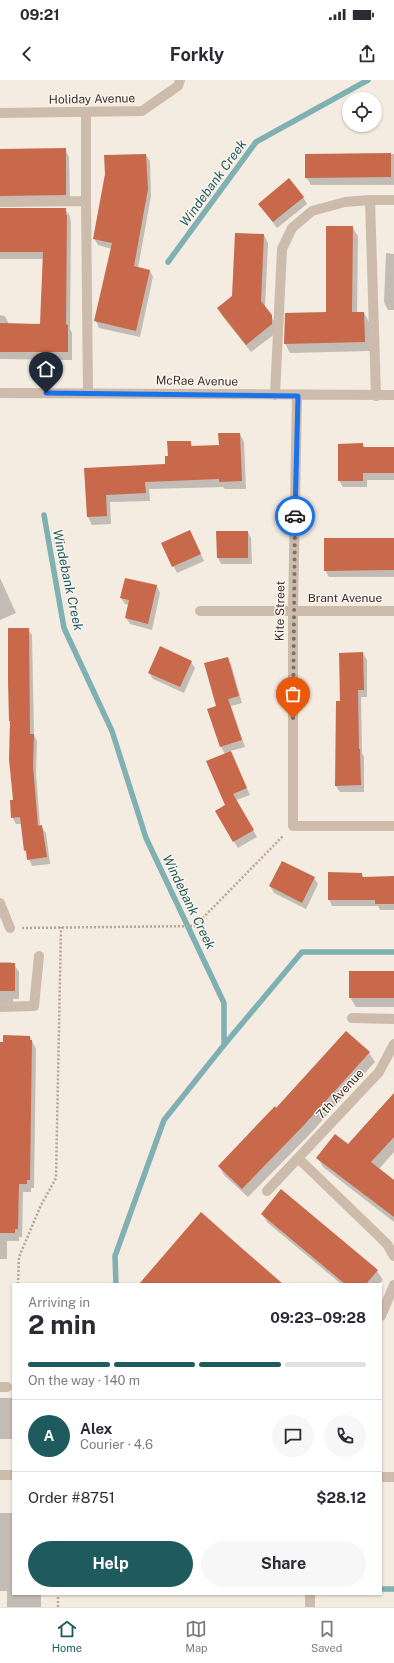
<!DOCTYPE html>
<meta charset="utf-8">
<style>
:root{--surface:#fff;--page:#f7f7f7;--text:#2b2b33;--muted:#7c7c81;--line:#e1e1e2;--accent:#1f5a5e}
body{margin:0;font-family:"Public Sans",sans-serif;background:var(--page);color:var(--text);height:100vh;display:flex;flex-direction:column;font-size:15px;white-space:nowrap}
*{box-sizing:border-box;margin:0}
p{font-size:13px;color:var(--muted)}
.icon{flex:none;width:22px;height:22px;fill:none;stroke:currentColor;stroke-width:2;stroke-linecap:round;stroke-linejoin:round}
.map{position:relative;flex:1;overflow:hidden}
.drawer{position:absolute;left:12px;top:1203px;width:370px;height:312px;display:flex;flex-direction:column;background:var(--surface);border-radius:0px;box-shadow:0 1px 3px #0004}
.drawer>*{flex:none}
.tools{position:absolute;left:342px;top:12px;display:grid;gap:8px}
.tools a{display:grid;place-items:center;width:40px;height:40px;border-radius:50%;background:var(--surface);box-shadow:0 1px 3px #0004;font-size:20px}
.pin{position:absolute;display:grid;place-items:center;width:34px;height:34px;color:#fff;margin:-41px -17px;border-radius:50% 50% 50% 0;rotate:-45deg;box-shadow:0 0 4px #0007}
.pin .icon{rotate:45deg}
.courier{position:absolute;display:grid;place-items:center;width:40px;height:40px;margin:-20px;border:3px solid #1a73e8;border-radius:50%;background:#fff;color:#222;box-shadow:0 1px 5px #0007}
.head em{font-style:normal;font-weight:700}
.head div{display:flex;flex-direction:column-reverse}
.head{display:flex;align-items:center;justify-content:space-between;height:68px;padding:0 16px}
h1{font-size:26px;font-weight:700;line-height:30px}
.bar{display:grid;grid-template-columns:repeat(4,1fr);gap:6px 4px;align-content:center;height:48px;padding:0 16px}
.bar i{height:5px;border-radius:3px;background:var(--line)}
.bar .current{background:var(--accent)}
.bar p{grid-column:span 4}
.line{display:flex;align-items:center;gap:10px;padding:0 16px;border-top:1px solid var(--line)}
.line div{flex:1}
.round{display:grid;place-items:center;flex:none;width:42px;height:42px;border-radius:21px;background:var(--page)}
.cta{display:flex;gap:8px;margin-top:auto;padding:8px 16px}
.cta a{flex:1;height:46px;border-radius:24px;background:var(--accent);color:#fff;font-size:16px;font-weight:700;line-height:46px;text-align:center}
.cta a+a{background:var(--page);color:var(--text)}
.status{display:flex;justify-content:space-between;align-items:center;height:28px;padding:0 20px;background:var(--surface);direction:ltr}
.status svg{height:11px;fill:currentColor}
header{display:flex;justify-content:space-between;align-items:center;height:52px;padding:0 16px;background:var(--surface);font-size:18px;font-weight:700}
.tab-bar{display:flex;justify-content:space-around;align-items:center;height:56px;border-top:1px solid var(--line);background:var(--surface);font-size:11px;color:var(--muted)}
.tab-bar a{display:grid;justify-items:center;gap:2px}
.tab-bar .current{color:var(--accent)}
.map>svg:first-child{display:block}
</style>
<div class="status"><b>09:21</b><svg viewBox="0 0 49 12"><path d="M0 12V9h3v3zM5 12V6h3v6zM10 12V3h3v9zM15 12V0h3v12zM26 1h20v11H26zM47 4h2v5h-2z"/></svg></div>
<header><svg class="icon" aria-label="back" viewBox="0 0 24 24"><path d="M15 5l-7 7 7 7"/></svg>Forkly<svg class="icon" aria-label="share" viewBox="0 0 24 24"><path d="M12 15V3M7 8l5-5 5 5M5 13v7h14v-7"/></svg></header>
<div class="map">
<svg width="394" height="1527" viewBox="0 0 394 1527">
<rect width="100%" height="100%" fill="#f4ebe1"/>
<path fill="#0003" d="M65,69L69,77L70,122L0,125V70Z
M394,74V105H311L306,97V75Z
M146,75L150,81L151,116L138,188L150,191L153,197L140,257L99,248L96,241L112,169L98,165L94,158Z
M303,117L307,124L277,148L259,124Z
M0,129H65L70,136L71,143L70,249L72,253V280L0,279V235L5,236L9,244L41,245L43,179H0Z
M352,147L358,156L357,233H364L369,242L370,271L290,273L285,263L327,233Z
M264,155L268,163L265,227L276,244V253L251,272L223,237L218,228L233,217Z
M386,173L394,174V230H388L384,222Z
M240,354L244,362L246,409H225L223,407L149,409L150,421L110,422L111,444L92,445L88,437L86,389L166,385L169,377L190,362L193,367L220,366Z
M363,364L365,368H394V400H367V407H343L339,400Z
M190,451L204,481L177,493L162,464Z
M248,452L251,458L252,484H221L218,478Z
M394,460V497H329L325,490Z
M0,498L16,533L0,540Z
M157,506L160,513L152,550L130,544L126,538L129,525L125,524L121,518Z
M28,549L32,555L34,655L37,661L36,693L40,746L46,753L50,784L32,786L25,770L21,744H16L12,737Z
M363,573L367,580V617H361L362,673L364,677V712H340L336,706L341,622Z
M227,578L231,584L242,623L231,626L245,667L230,671L250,715L236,720L257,757L238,768L216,731L226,725L225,674L221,667L217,627Z
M191,582L195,588L184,613L153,599L149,593Z
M362,794L364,798L394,797V830H380L378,826H332L329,819Z
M314,798L318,804L306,829L274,813L270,806Z
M0,882H11L12,884H14L19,892V919H13V922L0,923Z
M394,892V927H356L350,917Z
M30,957L36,969L34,1108H31V1112H23L22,1157H19V1161H7V1179H0V967Z
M369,973L375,982L309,1055L248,1117L224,1095L219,1086L277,1029Z
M394,1014V1072L379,1089L394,1101V1142L323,1087L318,1078L348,1065Z
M262,1134L377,1191L383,1200L379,1204H341L268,1143Z
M0,1318H13V1359H0Z
M0,1433H13V1514H41V1527H7V1511H0Z"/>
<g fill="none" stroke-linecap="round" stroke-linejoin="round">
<path stroke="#7fb0b2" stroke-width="5.5" d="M168,182L256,62L368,0
M44,435L64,548L112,651L146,758L224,923V965L164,1040L115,1176L116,1204
M224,965L302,872H394
M381,1509H394"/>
</g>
<path fill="#c8694b" d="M66,68V115L0,116V69Z
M391,73V97L305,98V74Z
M146,74L148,109L134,186L150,190L136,251L94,241L112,163L93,159L105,94L104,75Z
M289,98L304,117L273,142L258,124Z
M0,128H66V135H67L66,244L68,245V272H0V243L40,244L43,172H0Z
M326,146H353L352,232H364L365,262L284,264L285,233L326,232Z
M235,153L264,154L261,221L272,235V244L246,265L217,228L232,216Z
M218,353H240L242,401L219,402V399L145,402L146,413L106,415L107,436L87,437L84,388L165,384V376H168L167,361H191V366L219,365Z
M363,363V367H394V393H363V401H338V364Z
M190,450L201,474L172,487L161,463Z
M216,451H248V478H217Z
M324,458H394V490L324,491Z
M125,498L157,505L148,544L125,538L129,520L120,518Z
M8,548H29L30,654H34L33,686L38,746L42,745L47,777L27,780L26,770L24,771L20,737L11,738L10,720H13L9,679L10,641H9L8,601Z
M160,566L192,581L180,607L148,593Z
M363,572L364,610H358L359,669H360L361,705L335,706L336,621H340L339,573Z
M228,577L239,616L228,619L242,660L220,667L207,629L216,626L204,583Z
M231,671L247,708L233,714L254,750L233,762L215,731L225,725L206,681Z
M282,781L315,797L302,823L269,806Z
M328,792L362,793V797L394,796V824H375V820H328Z
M0,883H15V911H0Z
M349,891H394V918H349Z
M346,951L370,972L304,1045L242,1109L218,1086L275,1026L276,1028Z
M3,955L30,956V960H32L30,1100H27V1104H19L18,1149H15V1153H0V962H3Z
M394,1013V1057L371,1082L394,1100V1137L316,1078L335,1054L348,1064Z
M281,1109L378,1190L366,1204H345L261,1134Z
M201,1132L237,1164L283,1204H139Z"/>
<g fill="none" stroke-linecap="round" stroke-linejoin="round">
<path stroke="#b9a596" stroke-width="2.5" stroke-dasharray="2 2" stroke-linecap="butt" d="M22,848L195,846L283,756
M18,1204L19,1177L41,1125L56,1098L61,847
M58,1527V1514"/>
<path stroke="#cdbbac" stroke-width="10" d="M86,32V121
M0,33L142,31L178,6L180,0
M370,120L376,316
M0,122L86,121L88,313
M0,313L394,315
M275,315L282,169L292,148L312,131L345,122L370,120H394
M297,316L293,531V746H394
M200,531H394
M0,823L10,848
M0,927L34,926L39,876
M352,938L394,939
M298,1078L387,1164L394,1176
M267,1111L379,992L394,964
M381,1236L394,1205
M0,1307H7
M0,1395H13
M381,1397H394
M310,1514V1527"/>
</g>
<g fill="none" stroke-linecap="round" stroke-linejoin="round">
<path stroke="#7c716b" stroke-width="4" stroke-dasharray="0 7.2" d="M293,638L295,436"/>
<path stroke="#1a73e8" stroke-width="5" d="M46,313L298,316L295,436"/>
</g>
<g text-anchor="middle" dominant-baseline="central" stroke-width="3" stroke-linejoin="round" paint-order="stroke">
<g font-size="12" fill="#3b302b" stroke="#fbf5ee">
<text transform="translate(92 19) rotate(-1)">Holiday Avenue</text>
<text transform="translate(197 301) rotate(1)">McRae Avenue</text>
<text x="345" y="518">Brant Avenue</text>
<text transform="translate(280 531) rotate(-89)">Kite Street</text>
<text transform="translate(340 1014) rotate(-47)">7th Avenue</text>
</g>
<g font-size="13" font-style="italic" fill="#1f5a5e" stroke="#fbf5ee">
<text transform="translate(213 103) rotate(-54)">Windebank Creek</text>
<text transform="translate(68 500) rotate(78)">Windebank Creek</text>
<text transform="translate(189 822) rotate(64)">Windebank Creek</text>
</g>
</g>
</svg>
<div class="tools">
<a><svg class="icon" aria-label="locate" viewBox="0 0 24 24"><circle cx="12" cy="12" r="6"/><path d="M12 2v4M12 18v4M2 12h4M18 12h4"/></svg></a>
</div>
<div class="pin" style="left:293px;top:638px;background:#ea580c"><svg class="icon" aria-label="bag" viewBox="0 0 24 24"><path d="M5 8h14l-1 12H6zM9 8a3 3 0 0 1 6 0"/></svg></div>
<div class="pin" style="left:46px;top:313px;background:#1f2937"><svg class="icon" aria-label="home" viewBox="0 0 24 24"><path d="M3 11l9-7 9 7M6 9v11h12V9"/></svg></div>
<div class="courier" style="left:295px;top:436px"><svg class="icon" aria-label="car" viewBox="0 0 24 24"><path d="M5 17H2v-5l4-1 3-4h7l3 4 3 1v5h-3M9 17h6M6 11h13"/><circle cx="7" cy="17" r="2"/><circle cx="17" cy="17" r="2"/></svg></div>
<section class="drawer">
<div class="head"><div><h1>2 min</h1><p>Arriving in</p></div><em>09:23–09:28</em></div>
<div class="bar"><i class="current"></i><i class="current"></i><i class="current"></i><i></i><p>On the way · 140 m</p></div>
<div class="line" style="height:72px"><b class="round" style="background:var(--accent);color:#fff">A</b><div><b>Alex</b><p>Courier · 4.6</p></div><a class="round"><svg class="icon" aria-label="chat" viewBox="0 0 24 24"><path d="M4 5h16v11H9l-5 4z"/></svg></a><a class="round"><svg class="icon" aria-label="phone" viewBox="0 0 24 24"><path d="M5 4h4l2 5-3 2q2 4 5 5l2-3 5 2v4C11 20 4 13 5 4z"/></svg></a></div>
<div class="line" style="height:52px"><div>Order #8751</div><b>$28.12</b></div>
<div class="cta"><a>Help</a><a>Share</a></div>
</section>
</div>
<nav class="tab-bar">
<a class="current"><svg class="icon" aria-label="home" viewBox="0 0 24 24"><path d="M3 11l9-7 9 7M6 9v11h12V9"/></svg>Home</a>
<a><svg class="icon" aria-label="map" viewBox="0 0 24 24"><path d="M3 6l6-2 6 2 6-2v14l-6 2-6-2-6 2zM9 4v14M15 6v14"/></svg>Map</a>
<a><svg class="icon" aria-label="saved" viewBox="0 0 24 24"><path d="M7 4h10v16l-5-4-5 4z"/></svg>Saved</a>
</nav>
